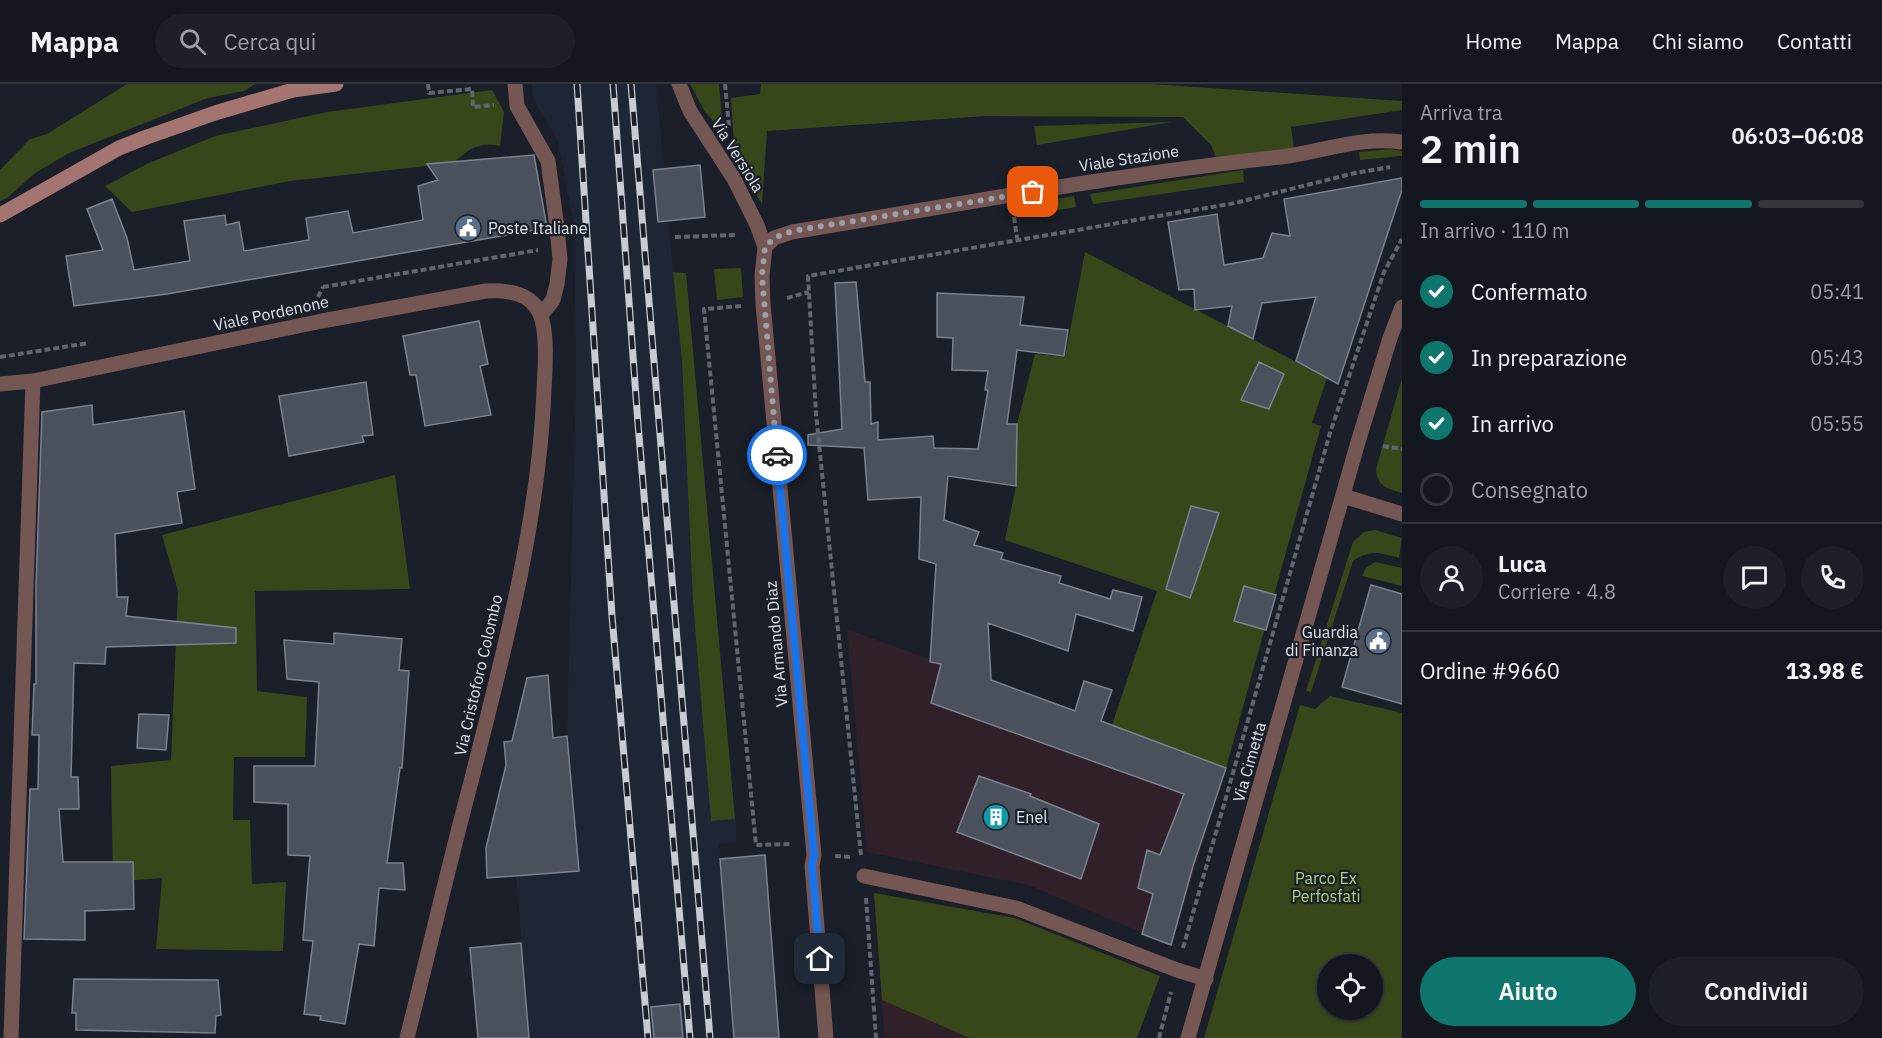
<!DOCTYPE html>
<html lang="it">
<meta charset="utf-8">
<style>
:root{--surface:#14171f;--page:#1d2028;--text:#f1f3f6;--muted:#9d9fa4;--line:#33363d;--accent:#0f766e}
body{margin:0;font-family:"IBM Plex Sans",sans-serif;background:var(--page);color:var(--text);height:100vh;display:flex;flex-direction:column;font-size:22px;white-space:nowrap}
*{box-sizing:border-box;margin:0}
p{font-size:20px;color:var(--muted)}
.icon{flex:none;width:33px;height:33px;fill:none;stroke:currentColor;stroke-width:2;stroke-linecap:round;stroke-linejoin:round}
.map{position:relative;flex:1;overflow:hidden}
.sheet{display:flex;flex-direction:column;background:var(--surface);width:480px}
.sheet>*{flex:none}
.controls{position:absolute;left:1317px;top:870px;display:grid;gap:12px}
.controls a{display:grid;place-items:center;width:66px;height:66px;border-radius:50%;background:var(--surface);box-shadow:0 2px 4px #0004,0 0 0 2px var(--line);font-size:30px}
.pin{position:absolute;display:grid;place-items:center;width:51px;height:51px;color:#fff;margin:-26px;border-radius:12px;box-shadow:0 3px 9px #0006}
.courier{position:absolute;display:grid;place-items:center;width:60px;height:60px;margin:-30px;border:4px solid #1a73e8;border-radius:50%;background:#fff;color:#222;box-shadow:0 2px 8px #0007}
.head em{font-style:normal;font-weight:600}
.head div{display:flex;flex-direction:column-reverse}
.head{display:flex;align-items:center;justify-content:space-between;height:102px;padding:0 18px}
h1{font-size:39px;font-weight:600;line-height:45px}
.bar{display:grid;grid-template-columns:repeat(4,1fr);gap:9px 6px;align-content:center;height:72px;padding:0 18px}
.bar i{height:8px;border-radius:4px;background:var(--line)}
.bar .on{background:var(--accent)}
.bar p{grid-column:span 4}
.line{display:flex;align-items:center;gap:15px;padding:0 18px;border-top:2px solid var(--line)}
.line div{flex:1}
.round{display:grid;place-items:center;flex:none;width:63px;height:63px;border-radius:32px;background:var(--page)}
ol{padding:0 18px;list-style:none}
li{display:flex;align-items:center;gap:18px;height:66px}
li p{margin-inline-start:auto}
li .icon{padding:6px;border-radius:50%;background:var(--accent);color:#fff;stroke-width:4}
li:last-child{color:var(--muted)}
li i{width:33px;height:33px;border:3px solid var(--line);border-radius:50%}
.action{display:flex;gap:12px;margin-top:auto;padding:12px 18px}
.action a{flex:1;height:69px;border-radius:36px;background:var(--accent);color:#fff;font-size:24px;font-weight:600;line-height:69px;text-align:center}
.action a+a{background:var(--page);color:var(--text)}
header{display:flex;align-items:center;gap:36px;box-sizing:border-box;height:84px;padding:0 30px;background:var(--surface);border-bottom:2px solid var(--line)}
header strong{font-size:28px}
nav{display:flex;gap:33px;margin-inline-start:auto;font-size:21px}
.search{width:420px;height:54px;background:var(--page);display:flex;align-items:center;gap:15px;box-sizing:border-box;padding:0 21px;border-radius:33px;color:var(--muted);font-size:22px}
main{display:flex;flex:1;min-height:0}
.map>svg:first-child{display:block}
</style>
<header>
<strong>Mappa</strong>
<div class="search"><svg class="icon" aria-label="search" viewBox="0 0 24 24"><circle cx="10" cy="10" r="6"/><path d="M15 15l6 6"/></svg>Cerca qui</div>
<nav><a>Home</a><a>Mappa</a><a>Chi siamo</a><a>Contatti</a></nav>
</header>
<main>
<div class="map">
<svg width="1402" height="954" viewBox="0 0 1402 954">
<rect width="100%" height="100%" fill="#1a1f29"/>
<path fill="#30202a" d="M847,545L1226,684L1171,861L1028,801L867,768Z
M882,916L970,954H884Z"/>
<path fill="#1e2535" d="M532,0H656L664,85L653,86L658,137L668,136L682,277L693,518L711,736L735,735L737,758L719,760L734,954H530L516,792L579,786L567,652L576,295L574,142L558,57L533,14Z"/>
<path fill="#38471a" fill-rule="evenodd" d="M127,0H255L244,7L208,14L69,69L35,89L7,114L0,117V86L30,55L47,50Z
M690,0H719L723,47L705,28Z
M761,0H1151L1402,17V26L1291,43L1294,64L1217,76L1211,61L1183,33L986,32L767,47L762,120L735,76L731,14L760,10Z
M492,6L504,28L500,62C478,58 470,64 454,79L290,97L132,128L105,102L147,80L215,52L327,28Z
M1172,38L1037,61L1034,42Z
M1392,65L1402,67V72L1360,76L1359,68Z
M1243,86L1244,98L1093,120L1090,110Z
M1074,112L1076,123L1035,130L1033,119Z
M1085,168L1327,294L1312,339L1321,342L1226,684L1112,641L1157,507L1005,456L1016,402L1017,340L1035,270L1065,273Z
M741,184L743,213L717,216L714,185Z
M673,188L686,189L735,735L711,737L693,518L682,277Z
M1402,294V409C1387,404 1377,403 1376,385Z
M395,391L410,505L255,507L257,607L307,613L305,673H234L233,736H250L252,800L286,798L283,867L156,865L162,794L113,798L111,682L171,676L178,507L162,451Z
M1375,446L1402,454L1399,474C1379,469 1371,465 1353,477L1311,608L1306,607L1353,458L1364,448Z
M1375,478L1402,484V502L1362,492L1366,484Z
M1330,612L1402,629V954H1204L1300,621L1315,625ZM1328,880H1372V926H1328Z
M874,809L1015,834L1160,892L1137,954H970L882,916Z"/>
<path fill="#4a505c" stroke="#7b828f" stroke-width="1.5" d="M534,71L547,144L167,210L74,222L66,172L103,166L87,125L112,115L127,154L134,186L190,177L184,137L225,131L226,141L239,138L244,167L309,156L306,134L348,127L353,149L423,136L418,102L438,96L427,80Z
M700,81L705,133L658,138L653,86Z
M1402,94V106L1338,300L1296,277L1316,213L1262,219L1253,255L1228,242L1232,222L1195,226L1194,205L1179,206L1168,138L1217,130L1224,181L1263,174L1272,149L1290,152L1284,115Z
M856,198L865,298H870L871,340L878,338V356L933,352L934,364L978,365L988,306H985L988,287L952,286L953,254L937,253V209L1024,213L1020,241L1068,246L1064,272L1017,266L1007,340H1017L1016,402L948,392L944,436L979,448L974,461L1003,469L1001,475L1061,492L1059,499L1110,515L1113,506L1142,513L1133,547L1076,530L1068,567L988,539L991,596L1075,627L1084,597L1112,606L1101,637L1226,684L1193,782L1171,861L1142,850L1153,810L1138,804L1147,766L1160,771L1184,710L931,619L941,580L930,578L936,480L919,475L921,413L868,416L864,364L808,361V351L842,345L835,199Z
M479,237L488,280L480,282L491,331L425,342L416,291H410L403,252Z
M1259,278L1284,290L1269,325L1241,316Z
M366,298L373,351L362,352L364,358L289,372L279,312Z
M92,321L93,341L184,327L195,405L177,408L182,439L115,450L117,513H128L126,532L236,544V559L106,563L105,580L74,579L71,693H78L79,725H59L63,778H133L134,825L85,827V856L24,855L30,705H38L39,651H32L34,600H36V503L42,328Z
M1191,422L1219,429L1190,514L1166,505Z
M1371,501L1402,510V620L1342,603Z
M1244,502L1276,511L1266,546L1234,537Z
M334,549L402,555L399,586L409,587L402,684H400L387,779H403L405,806L379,804L374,862L359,860L345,940L320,936L321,932L304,930L313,857L303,856L310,772L288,771V720L254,718V682H315L319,598L287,595L284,556L334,560Z
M548,591L553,654L567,652L579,787L487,794L486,764L506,681L504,658L512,657L527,594Z
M139,630L169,631L166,666L137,664Z
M979,692L1031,710L1030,712L1099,740L1081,795L957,748Z
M765,771L779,954H734L720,775Z
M521,859L529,954H478L470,864Z
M74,895L218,896L221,931L216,932L215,949L76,946V929H72Z
M680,920L683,954H654L651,923Z"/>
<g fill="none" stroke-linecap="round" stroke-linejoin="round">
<path stroke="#60656e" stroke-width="4" stroke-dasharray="6 3" stroke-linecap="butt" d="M428,0L429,9L472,5L473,23L494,21
M725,0L729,42
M1014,133L1017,154
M675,153L736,151
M323,203L538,166
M318,213L323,203
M787,214L809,208
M741,222L704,225L756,761L791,760
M0,273L89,259
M1383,362L1402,365
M861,771L816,330L808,192L1235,119L1355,89L1390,83
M835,772L852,773
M866,814L876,954
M1183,864L1330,349L1384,188L1402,155
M1159,954L1171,908"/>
<path stroke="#745653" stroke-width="15" d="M515,0L517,22L548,77L557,144L560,175L557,200L553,216L541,231
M679,0L690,27L734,95L757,141L765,163L762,192L763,220L814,771L812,782L826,954
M765,163L774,154L792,148C955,121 1117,90 1281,73C1321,68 1361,52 1402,58
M0,300L33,297L322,237L486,207C506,206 531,208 540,230C548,248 545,286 544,306C539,438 504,567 472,694C449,780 429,867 407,954
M1343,412L1402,430
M864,792L1016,824L1177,886L1206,895
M11,954L33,297
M1188,954L1358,358L1390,254L1402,223"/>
<path stroke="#a47570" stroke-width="15" d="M0,131L119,64L147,53L215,29L293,6L336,0"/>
<defs>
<path id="rail" d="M577,0L612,532L648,954
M613,0L638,340L690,954
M631,0L710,954"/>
</defs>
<use href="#rail" stroke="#c7cbd2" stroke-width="7"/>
<use href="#rail" stroke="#1a1f29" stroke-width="4.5" stroke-dasharray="14" stroke-linecap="butt"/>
</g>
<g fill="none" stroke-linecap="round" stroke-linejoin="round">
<path stroke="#9b9fa7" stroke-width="6" stroke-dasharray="0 10.8" d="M777,371L762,192L765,163L774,154L792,147L1033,108"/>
<path stroke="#1a73e8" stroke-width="8" d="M777,371L814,771L812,782L820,875"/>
</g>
<defs>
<symbol id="civic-disc" viewBox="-11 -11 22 22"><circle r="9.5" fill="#5c6f8a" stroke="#1a1f29"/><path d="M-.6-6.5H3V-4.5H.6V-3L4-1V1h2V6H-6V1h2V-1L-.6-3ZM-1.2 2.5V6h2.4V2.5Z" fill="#fff"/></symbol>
<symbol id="building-disc" viewBox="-11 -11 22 22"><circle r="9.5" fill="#0f9aa8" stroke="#1a1f29"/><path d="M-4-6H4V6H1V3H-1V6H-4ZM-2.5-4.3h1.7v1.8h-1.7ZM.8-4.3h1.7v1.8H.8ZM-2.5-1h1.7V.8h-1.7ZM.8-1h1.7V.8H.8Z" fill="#fff"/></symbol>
</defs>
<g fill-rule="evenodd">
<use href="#civic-disc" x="453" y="129" width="30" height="30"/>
<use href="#civic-disc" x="1363" y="542" width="30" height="30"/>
<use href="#building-disc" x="981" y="718" width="30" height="30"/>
</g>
<g text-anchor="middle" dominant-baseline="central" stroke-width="4.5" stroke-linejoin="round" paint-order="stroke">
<g font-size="16" fill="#e0e4eb" stroke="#1a1f29">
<text transform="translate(738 71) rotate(58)">Via Versiola</text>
<text transform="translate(1129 74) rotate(-9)">Viale Stazione</text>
<text transform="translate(271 229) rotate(-12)">Viale Pordenone</text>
<text transform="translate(776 560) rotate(-95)">Via Armando Diaz</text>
<text transform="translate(478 591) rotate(-77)">Via Cristoforo Colombo</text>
<text transform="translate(1249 678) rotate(-74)">Via Cimetta</text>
</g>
<g font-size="16" fill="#e0e4eb" stroke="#1a1f29" text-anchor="start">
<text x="488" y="144">Poste Italiane</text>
<text x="1358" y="548" text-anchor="end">Guardia<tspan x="1358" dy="18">di Finanza</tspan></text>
<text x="1016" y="733">Enel</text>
</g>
<g font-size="16" fill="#b1d179" stroke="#1a1f29">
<text x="1326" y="794">Parco Ex<tspan x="1326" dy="18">Perfosfati</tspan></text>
</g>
</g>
</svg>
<div class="controls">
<a><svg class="icon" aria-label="locate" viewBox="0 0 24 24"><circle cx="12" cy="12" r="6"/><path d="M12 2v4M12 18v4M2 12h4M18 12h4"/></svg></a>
</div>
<div class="pin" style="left:1033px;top:108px;background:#ea580c"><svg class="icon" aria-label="bag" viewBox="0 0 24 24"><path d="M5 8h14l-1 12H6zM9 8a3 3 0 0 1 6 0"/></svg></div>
<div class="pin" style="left:820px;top:875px;background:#1f2937"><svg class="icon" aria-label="home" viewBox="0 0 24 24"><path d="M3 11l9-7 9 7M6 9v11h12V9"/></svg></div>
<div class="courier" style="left:777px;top:371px"><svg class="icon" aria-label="car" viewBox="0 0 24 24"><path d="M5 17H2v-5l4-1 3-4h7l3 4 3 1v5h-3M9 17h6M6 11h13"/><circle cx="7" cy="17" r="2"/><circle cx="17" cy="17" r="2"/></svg></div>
</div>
<section class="sheet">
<div class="head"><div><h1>2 min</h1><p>Arriva tra</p></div><em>06:03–06:08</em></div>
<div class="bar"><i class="on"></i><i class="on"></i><i class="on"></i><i></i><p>In arrivo · 110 m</p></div>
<ol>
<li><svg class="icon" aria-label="check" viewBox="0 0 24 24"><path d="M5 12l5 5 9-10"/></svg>Confermato<p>05:41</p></li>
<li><svg class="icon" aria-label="check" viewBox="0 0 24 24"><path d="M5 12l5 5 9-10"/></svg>In preparazione<p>05:43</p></li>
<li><svg class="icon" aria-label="check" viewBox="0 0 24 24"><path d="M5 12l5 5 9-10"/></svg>In arrivo<p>05:55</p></li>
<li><i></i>Consegnato</li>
</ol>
<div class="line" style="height:108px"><a class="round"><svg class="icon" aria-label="person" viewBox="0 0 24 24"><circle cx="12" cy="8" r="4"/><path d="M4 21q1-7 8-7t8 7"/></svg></a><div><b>Luca</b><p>Corriere · 4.8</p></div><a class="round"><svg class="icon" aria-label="chat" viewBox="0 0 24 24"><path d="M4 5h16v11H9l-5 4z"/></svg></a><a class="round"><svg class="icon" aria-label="phone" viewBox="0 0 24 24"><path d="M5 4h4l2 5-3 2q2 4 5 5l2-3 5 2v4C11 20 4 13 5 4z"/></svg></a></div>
<div class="line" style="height:78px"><div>Ordine #9660</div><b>13.98 €</b></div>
<div class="action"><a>Aiuto</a><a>Condividi</a></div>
</section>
</main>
